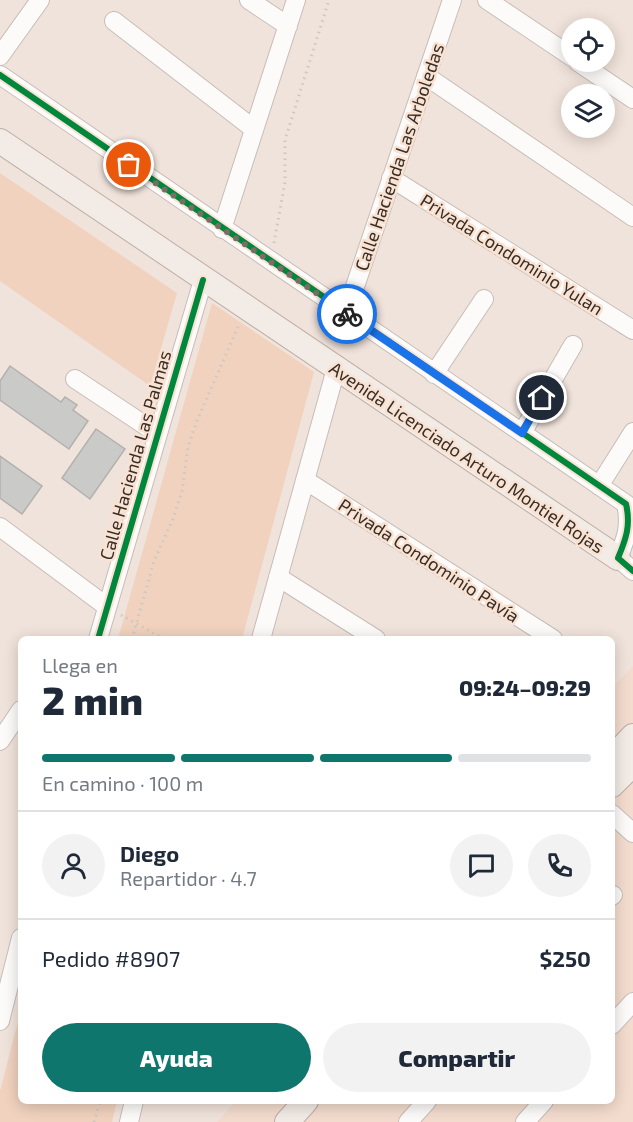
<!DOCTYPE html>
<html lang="es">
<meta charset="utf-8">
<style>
:root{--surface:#fff;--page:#f2f2f3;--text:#1f2937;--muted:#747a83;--line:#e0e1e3;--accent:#0f766e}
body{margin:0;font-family:"Exo 2",sans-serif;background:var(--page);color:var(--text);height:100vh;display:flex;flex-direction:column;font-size:22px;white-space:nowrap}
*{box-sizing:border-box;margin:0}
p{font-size:20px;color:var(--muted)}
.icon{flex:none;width:33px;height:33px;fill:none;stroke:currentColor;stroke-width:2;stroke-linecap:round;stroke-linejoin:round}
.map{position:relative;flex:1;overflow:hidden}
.panel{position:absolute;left:18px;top:636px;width:597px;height:468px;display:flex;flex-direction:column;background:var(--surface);border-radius:9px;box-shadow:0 3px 15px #0003}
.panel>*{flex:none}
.buttons{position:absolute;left:561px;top:18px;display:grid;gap:12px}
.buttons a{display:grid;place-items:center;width:54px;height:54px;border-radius:50%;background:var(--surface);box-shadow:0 3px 15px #0003;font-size:30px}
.pin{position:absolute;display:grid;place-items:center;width:51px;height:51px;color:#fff;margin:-26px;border:3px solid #fff;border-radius:50%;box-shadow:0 2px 6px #0007}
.courier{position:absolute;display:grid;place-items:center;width:60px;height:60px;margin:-30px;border:4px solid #1a73e8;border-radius:50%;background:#fff;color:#222;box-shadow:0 2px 8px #0007}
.overview em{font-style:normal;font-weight:800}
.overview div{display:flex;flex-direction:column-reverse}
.overview{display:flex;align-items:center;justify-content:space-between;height:102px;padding:0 24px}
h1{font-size:39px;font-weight:800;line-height:45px}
.bar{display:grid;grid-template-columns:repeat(4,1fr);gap:9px 6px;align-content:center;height:72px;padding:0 24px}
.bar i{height:8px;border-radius:4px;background:var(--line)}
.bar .selected{background:var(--accent)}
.bar p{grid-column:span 4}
.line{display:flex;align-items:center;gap:15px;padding:0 24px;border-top:2px solid var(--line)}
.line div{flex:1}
.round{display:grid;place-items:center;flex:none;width:63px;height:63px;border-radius:32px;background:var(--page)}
.cta{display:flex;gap:12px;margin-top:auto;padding:12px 24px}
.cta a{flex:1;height:69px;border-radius:36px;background:var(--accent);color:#fff;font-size:24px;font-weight:800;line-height:69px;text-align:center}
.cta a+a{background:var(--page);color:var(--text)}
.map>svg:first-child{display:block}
</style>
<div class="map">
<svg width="633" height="1122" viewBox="0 0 633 1122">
<rect width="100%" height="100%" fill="#f0e3db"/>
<path fill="#f3dcce" d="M633,666V1122H217L236,1101H612V687Z"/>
<path fill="#f0d2be" d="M0,173L177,293L150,386L0,281Z
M212,303L314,372L242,639H118Z
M21,1010V1101H117L112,1122H0V1091Z"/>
<path fill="#cacac8" stroke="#b2b1af" stroke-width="1.5" d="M10,366L61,402L65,397L77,405L73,410L88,421L69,449L0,400V381Z
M96,429L125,449L90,499L62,478Z
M0,456L42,486L22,514L0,498Z"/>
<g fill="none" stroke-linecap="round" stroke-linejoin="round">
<defs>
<path id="minor" d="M249,0L288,26
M487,0L572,57
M114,21L254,129
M0,56L40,0
M578,62L633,99
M0,75L626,504C631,525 626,539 618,558L633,571
M426,76L633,217
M391,178L633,330
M222,229L296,0
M346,313L452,0
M434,374L484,299
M75,379L158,434
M522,433L573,345
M305,480L553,639
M599,486L633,432
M0,527L106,606
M278,577L376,639
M98,639L203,280
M261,639L336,369
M0,741L21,710
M612,814L633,833
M612,896L613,895
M0,1021L21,938
M612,1025L633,1002
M129,1122L134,1101
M408,1122L427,1101
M525,1122L544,1101"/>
<path id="major" d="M0,141L618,558
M612,758L633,736
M612,785L633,764
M287,1122L306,1101"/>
</defs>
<use href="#minor" stroke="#c7bdb7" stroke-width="20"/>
<use href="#major" stroke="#beafa4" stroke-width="26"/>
<path stroke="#ccc7c4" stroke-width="3" stroke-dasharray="1.5 4.5" stroke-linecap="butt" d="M274,243L285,182V140L329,0
M121,615L164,639
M132,639L154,561L173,519L182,491L188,447L196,423L238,327
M94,1122L100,1101"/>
<use href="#minor" stroke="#fdfbfa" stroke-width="18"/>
<use href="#major" stroke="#f2ebe6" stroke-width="24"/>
<defs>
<path id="cycleway" d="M0,75L626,504C631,525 626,539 618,558L633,571
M98,639L203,280"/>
</defs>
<use href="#cycleway" stroke="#f9e2d2" stroke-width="10"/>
<use href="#cycleway" stroke="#00873e" stroke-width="6"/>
</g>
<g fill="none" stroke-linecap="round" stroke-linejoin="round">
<path stroke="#786d67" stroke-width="6" stroke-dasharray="0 10.8" d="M129,165L347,314"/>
<path stroke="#1a73e8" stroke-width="8" d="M347,314L522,433L542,398"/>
</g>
<g text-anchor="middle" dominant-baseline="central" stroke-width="5" stroke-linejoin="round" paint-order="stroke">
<g font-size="18" fill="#372e28" stroke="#f9e2d2">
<text transform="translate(399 157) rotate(-71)">Calle Hacienda Las Arboledas</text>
<text transform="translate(512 254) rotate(32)">Privada Condominio Yulan</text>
<text transform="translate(135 455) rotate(-74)">Calle Hacienda Las Palmas</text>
<text transform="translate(467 457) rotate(34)">Avenida Licenciado Arturo Montiel Rojas</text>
<text transform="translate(429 560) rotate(33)">Privada Condominio Pavía</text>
</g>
</g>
</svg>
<div class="buttons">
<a><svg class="icon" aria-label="locate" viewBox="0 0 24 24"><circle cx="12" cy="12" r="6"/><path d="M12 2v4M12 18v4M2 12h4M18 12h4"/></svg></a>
<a><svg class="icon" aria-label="layers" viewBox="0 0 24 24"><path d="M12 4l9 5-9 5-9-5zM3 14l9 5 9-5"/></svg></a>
</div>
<div class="pin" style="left:129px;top:165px;background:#ea580c"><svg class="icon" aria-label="bag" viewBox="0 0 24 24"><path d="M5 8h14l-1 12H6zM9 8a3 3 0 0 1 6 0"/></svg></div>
<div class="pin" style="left:542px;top:398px;background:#1f2937"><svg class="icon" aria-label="home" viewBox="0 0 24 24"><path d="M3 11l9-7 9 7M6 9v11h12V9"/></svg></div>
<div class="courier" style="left:347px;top:314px"><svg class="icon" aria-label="bike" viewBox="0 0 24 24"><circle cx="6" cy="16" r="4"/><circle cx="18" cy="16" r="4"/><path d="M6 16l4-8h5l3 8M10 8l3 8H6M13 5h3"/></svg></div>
<section class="panel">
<div class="overview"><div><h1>2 min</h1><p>Llega en</p></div><em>09:24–09:29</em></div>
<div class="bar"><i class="selected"></i><i class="selected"></i><i class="selected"></i><i></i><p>En camino · 100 m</p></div>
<div class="line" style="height:108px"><a class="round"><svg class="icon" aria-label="person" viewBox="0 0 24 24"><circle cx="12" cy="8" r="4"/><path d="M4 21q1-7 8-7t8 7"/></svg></a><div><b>Diego</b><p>Repartidor · 4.7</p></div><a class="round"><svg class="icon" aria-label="chat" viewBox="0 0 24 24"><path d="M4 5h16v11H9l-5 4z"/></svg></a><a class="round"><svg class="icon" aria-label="phone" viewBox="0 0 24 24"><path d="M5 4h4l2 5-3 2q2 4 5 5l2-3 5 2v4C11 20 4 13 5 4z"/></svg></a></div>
<div class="line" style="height:78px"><div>Pedido #8907</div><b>$250</b></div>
<div class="cta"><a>Ayuda</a><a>Compartir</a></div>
</section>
</div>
